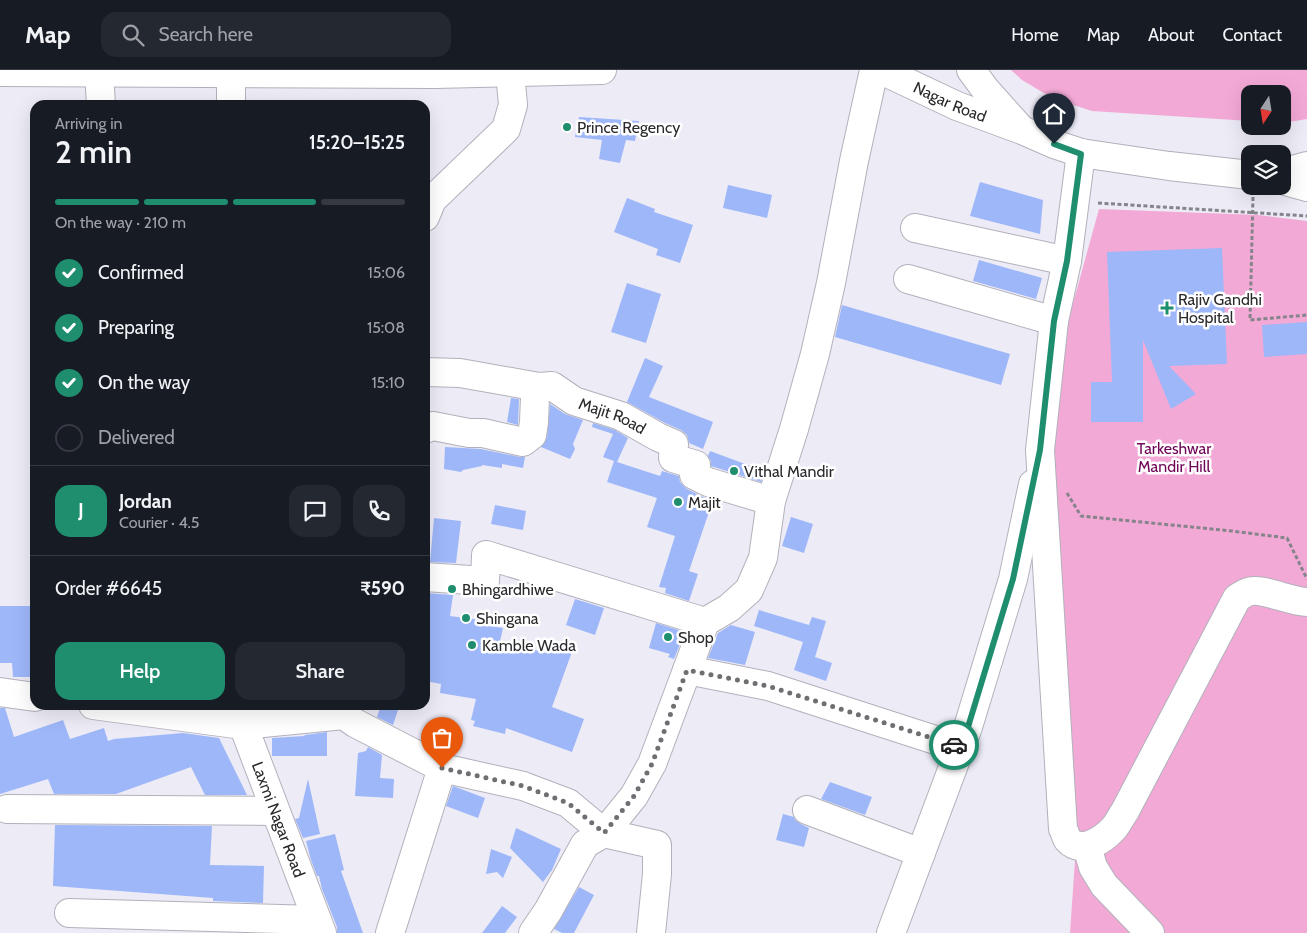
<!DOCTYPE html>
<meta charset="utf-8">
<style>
:root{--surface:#171b24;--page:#242831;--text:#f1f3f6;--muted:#9ea1a6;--line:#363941;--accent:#1e8e6e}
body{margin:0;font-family:Cabin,sans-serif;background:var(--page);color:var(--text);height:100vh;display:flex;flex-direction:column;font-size:19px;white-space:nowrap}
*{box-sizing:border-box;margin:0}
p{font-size:16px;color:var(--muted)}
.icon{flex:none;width:28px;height:28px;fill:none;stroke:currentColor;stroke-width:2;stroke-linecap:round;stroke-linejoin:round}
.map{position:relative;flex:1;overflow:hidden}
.sheet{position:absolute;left:30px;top:30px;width:400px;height:610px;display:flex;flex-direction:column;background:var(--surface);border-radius:15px;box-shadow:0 5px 20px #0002}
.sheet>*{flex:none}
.needle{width:32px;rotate:192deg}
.controls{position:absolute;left:1241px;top:15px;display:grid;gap:10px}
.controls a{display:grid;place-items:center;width:50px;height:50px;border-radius:10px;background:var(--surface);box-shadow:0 5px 20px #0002;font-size:25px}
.pin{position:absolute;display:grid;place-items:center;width:42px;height:42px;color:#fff;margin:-51px -21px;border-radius:50% 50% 50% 0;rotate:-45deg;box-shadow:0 0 5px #0007}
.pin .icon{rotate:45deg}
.courier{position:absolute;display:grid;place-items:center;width:50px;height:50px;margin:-25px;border:4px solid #1e8e6e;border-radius:50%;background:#fff;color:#222;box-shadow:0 1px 6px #0007}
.headline em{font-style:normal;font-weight:600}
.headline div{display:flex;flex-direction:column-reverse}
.headline{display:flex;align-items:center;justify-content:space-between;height:85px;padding:0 25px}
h1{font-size:32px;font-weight:600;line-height:38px}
.bar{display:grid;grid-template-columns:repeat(4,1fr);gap:8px 5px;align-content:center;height:60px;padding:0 25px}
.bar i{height:6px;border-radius:4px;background:var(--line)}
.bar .on{background:var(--accent)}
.bar p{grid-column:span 4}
.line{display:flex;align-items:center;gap:12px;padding:0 25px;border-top:1px solid var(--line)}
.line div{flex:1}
.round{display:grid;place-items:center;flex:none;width:52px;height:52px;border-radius:15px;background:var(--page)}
ol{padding:0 25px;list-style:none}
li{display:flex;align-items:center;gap:15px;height:55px}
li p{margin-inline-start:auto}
li .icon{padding:5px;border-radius:50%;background:var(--accent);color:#fff;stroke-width:4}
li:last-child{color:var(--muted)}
li i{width:28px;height:28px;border:2px solid var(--line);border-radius:50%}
.primary-button{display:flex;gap:10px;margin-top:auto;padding:10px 25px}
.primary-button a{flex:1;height:58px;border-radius:15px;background:var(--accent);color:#fff;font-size:20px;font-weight:600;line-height:58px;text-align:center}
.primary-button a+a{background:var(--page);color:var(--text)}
header{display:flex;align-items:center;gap:30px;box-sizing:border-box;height:70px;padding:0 25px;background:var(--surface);border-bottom:1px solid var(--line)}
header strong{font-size:24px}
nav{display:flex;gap:28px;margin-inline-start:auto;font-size:18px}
.search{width:350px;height:45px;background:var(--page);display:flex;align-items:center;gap:12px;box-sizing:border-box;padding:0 18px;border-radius:15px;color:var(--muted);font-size:19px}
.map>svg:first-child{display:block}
</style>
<header>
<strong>Map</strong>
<div class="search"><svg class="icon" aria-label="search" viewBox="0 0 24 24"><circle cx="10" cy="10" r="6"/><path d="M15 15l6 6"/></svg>Search here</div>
<nav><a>Home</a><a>Map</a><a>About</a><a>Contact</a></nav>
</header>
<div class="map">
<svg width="1307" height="863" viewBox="0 0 1307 863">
<rect width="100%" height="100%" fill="#edebf6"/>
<path fill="#f3a9d6" d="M1011,0H1307V49L1283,53L1282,24H1250V51L1092,41L1064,32L1042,22L1022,10Z
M1099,139L1258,145L1307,151V863H1070L1075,790L1040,380L1061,277Z"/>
<path fill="#9eb7f9" d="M579,47L639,51L635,71L626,70L620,93L599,89L602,70L575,67Z
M980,112L1043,130L1040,164L970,146Z
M728,115L772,125L767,148L723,138Z
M627,128L655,139L654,142L693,155L680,193L656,185L658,179L614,162Z
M1222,178L1227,294L1169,296L1196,324L1171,339L1143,270V352H1091V312H1112L1107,182Z
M979,190L1042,208L1036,229L973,211Z
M627,213L661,224L646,273L611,262Z
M842,235L1010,284L1001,315L835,267Z
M1307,252V284L1264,287L1262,255Z
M645,288L663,296L649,327L713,352L703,379L689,373L687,365L681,360L665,353L627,332Z
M511,328L519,329L518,355L507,352Z
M550,334L565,344L583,350L573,374L575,379L570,389L541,377L547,367Z
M593,353L615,360L628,368L617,392L660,406L662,401L679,406L680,412L687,419L701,426L713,430L689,501L698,504L689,531L665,523L666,518L659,517L675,466L647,457L657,428L607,412L614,391L603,387L613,364L592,357Z
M445,377L481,379L520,387H525L523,398L502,394V398L482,395V396L463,400L461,402L444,399Z
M710,381L764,401L761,412L711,396V391L708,386Z
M495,435L526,441L523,460L491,454Z
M791,447L813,454L804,483L782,476Z
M434,448L461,451L456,493L430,492Z
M425,523L453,525L450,546L480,550L479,554L503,558L500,571L546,583L551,570L573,579L552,637L584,649L572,682L506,658L505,664L473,656L475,651L471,650L476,629L440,623L441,614L425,611Z
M575,529L604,538L595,565L566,555Z
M0,536H35V607H13L12,593H0Z
M759,540L809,555L812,547L826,551L815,587L832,593L826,611L794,600L803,572L754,556Z
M656,553L685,562L674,589L668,587L670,584L649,578Z
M731,555L755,562L745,595L708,588L718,563Z
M381,635L398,640L393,655L377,647Z
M0,638H5L14,667L63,650L70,669L104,658L108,671L114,669L183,663L219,668L247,725H205L191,697L116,724H54L48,709L0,724Z
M327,662V686H272V668L304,666L305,665Z
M368,677L382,685L380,708L394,709L393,728L355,726L358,683L366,681Z
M308,709L320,764L303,768L295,749L299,748Z
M830,712L872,727L865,745L821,729Z
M453,716L485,728L478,748L446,736Z
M783,744L794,747L795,750L801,754L809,758L804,777L776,770Z
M55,755L212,756L210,795L264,796L263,833L213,831V828L53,816Z
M516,758L561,779L552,800L543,812L510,778Z
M335,764L344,800L341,801L363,863H337V857L322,819L319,806H317L311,790L306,771Z
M491,779L512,787L503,808L497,802L486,804Z
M579,817L594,825L574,863H562L554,859Z
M502,836L517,847L505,863H482Z"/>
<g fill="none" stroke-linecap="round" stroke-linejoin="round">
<defs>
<g id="minor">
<path d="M99,2L101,35"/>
<path d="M231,2V35"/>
<path d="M1081,83L1067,191L1054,251L1040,380L1063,759C1065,762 1066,768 1068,770C1082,785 1104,769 1114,758C1118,753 1121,747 1125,741L1237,528C1241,526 1244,523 1248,522C1261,517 1291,532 1307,532"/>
<path d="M425,147L432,130L506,59L513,35L510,2"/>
<path d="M915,158L1067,191"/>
<path d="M908,209L1054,251"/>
<path id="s1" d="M425,302L460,303L539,317L552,316L574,331L621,346L658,367L674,374L673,388L696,395L694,405L708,412L771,431"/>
<path d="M425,359L433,356L469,363H483L523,372L532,365L534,352L535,327L539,317"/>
<path d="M425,507L485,511L486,485L705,552"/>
<path d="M687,600L768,616L960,678"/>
<path d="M0,622L35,627"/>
<path d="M93,635L243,655L344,645"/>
<path d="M342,635L344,645L355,653L442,698L523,716L568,733L604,763L657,775V804L651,863"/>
<path id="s2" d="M237,639L322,863"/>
<path d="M7,739L275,741"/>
<path d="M807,740L921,783"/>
<path d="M1087,776L1093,797L1104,815L1150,863"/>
<path d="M69,843L317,850"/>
<path d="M390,863L442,698"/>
<path d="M533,863L548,841L585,774L604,763L634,726L652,694L705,552L729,538L749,520L763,488L771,431L794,359L815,284L831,213L854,91L874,0"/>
<path d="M891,863L968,657L1013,509L1033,414"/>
</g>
<path id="major" d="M1282,110L1307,117"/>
<g id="highway">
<path id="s3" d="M881,0L957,36L1022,60L1054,74L1081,83L1169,96L1250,105"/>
<path d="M971,0L985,19L1019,57"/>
<path d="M0,2L435,4L602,0"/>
<path d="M1282,103L1307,96"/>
</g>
</defs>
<use href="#minor" stroke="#b2b1bb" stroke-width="30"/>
<use href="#major" stroke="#b2b1bb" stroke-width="30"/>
<use href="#highway" stroke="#b2b1bb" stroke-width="30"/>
<path stroke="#85848b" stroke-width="3" stroke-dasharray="4 2.5" stroke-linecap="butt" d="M1253,127L1250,250L1307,245
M1098,133L1307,146
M1067,423L1081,446L1232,461L1287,468L1307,509"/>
<use href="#minor" stroke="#fff" stroke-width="28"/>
<use href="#major" stroke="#fff" stroke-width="28"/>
<use href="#highway" stroke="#fff" stroke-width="28"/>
</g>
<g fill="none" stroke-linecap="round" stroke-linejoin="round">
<path stroke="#6e6e73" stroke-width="5" stroke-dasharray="0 9" d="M442,698L523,716L568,733L604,763L634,726L652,694L687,600L768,616L954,675"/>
<path stroke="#1e8e6e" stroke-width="6" d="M954,675L960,678L968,657L1013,509L1040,380L1054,251L1067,191L1081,84L1054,74"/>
</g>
<g fill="#1e8e6e" stroke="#fff" stroke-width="2">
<circle cx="567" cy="57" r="5"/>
<path d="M1164.5 230.5h5v5h5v5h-5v5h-5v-5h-5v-5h5z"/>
<circle cx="734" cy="401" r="5"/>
<circle cx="678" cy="432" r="5"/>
<circle cx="452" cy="519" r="5"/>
<circle cx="466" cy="548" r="5"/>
<circle cx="668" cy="567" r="5"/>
<circle cx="472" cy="575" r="5"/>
</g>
<g text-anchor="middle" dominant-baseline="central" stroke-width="5" stroke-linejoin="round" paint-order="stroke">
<g font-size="16" fill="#2a2a2d" stroke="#fff">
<text stroke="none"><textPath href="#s3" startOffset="76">Nagar Road</textPath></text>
<text stroke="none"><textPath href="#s1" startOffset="196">Majit Road</textPath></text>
<text stroke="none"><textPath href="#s2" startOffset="118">Laxmi Nagar Road</textPath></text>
</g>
<g font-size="16" fill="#2a2a2d" stroke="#fff" text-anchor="start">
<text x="577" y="57">Prince Regency</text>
<text x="1178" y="229">Rajiv Gandhi<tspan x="1178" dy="18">Hospital</tspan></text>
<text x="744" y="401">Vithal Mandir</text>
<text x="688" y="432">Majit</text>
<text x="462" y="519">Bhingardhiwe</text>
<text x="476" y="548">Shingana</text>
<text x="678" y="567">Shop</text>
<text x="482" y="575">Kamble Wada</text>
</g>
<g font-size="16" fill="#6f0555" stroke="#fff">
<text x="1174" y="378">Tarkeshwar<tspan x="1174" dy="18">Mandir Hill</tspan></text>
</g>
</g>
</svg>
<div class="controls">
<a><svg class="needle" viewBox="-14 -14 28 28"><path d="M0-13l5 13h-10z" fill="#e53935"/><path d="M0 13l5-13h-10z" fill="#9ea1a6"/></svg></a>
<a><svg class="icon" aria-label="layers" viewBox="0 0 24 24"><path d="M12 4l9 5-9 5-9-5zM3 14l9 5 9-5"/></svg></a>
</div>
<div class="pin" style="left:442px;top:698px;background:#ea580c"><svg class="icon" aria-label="bag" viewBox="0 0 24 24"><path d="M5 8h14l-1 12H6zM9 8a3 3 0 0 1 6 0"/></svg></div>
<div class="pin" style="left:1054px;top:74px;background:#1f2937"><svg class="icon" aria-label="home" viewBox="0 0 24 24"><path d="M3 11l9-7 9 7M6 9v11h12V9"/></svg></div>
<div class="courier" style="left:954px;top:675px"><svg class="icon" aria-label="car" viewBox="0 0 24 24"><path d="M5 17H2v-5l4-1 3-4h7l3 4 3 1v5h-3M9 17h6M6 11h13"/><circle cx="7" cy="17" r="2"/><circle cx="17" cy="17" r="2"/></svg></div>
<section class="sheet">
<div class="headline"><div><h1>2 min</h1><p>Arriving in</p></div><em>15:20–15:25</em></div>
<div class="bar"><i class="on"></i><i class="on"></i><i class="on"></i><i></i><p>On the way · 210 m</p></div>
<ol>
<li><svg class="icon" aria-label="check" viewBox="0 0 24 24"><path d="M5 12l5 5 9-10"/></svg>Confirmed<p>15:06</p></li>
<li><svg class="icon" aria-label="check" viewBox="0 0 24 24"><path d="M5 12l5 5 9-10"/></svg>Preparing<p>15:08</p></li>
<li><svg class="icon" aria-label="check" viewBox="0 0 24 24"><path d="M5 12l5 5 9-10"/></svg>On the way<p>15:10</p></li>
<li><i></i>Delivered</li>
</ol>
<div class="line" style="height:90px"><b class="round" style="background:var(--accent);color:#fff">J</b><div><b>Jordan</b><p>Courier · 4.5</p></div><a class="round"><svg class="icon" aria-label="chat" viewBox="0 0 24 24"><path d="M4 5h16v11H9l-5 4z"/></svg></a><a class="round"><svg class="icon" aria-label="phone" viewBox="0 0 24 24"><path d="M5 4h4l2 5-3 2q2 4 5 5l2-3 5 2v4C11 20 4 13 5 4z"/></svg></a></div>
<div class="line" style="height:65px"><div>Order #6645</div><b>₹590</b></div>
<div class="primary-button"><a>Help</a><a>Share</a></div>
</section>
</div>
